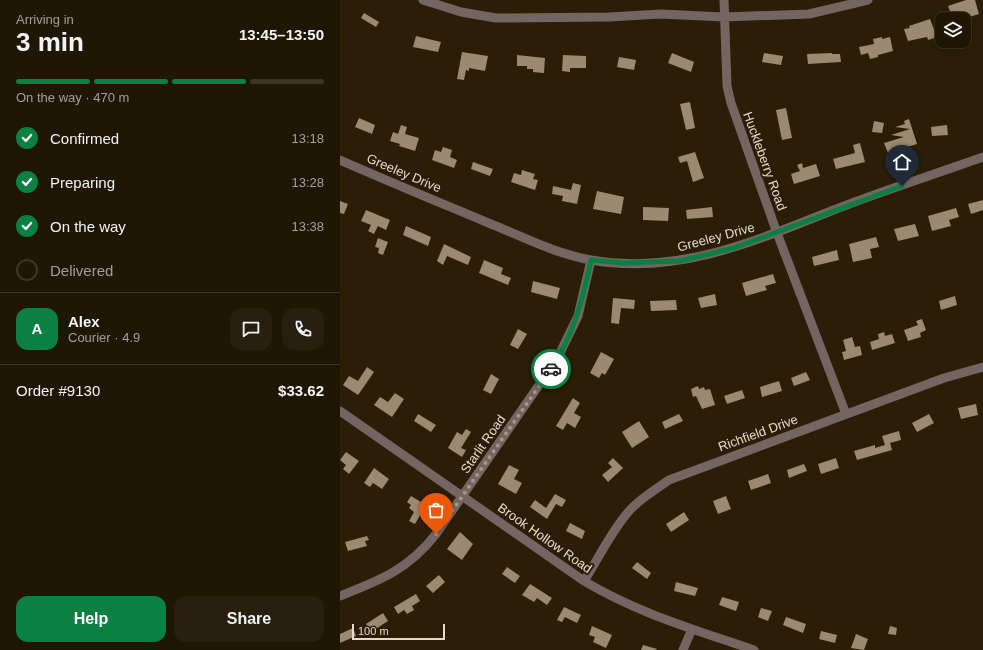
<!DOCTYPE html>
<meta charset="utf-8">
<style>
:root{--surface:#201604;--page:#281f0e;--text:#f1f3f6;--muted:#a29f9a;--line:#3d3526;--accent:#0b8043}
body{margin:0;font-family:Arial,sans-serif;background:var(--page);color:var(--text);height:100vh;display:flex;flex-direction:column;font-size:15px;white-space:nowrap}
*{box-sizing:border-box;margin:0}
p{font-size:13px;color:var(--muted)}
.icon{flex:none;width:22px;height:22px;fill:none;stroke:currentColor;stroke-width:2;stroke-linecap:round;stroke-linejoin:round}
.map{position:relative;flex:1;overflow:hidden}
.details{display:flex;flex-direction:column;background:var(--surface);width:340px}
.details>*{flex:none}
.tools{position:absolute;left:595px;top:12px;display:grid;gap:8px}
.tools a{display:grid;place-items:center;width:36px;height:36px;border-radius:8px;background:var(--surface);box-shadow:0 2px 6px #0003,0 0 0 1px var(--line);font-size:20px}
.scale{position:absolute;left:12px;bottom:10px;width:93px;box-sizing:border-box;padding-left:4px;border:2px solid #e3dacc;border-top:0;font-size:11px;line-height:14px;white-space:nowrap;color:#e3dacc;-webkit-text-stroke:3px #2b1d06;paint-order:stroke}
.pin{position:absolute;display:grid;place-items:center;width:34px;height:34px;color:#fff;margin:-41px -17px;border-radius:50% 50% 50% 0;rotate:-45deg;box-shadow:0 0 4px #0007}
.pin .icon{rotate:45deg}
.courier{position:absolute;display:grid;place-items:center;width:40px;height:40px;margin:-20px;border:3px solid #0b8043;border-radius:50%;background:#fff;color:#222;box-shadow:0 1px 5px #0007}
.headline em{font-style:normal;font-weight:700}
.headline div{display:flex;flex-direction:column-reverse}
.headline{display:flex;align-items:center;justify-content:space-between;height:68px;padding:0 16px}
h1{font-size:26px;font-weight:700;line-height:30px}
.bar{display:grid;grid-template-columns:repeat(4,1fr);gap:6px 4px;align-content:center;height:48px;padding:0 16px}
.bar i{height:5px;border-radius:3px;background:var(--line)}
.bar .selected{background:var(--accent)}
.bar p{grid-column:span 4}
.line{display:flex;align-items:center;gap:10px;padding:0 16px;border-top:1px solid var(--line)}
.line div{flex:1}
.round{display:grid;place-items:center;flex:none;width:42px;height:42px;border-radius:12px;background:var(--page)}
ol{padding:0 16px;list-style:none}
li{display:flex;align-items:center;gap:12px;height:44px}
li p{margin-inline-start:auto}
li .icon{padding:4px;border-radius:50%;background:var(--accent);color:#fff;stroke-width:4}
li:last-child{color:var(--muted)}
li i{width:22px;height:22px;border:2px solid var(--line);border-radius:50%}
.primary-button{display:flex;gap:8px;margin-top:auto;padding:8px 16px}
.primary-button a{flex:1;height:46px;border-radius:12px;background:var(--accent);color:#fff;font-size:16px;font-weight:700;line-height:46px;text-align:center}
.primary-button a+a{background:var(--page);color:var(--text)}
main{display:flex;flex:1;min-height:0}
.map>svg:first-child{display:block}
</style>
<main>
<section class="details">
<div class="headline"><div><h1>3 min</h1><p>Arriving in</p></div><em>13:45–13:50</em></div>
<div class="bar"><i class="selected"></i><i class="selected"></i><i class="selected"></i><i></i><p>On the way · 470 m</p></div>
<ol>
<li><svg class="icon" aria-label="check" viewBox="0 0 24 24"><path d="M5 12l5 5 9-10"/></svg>Confirmed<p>13:18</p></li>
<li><svg class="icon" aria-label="check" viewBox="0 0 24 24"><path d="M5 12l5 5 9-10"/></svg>Preparing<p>13:28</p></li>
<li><svg class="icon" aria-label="check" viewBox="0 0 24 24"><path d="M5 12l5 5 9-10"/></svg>On the way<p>13:38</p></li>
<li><i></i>Delivered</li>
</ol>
<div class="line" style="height:72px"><b class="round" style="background:var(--accent);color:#fff">A</b><div><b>Alex</b><p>Courier · 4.9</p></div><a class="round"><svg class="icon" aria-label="chat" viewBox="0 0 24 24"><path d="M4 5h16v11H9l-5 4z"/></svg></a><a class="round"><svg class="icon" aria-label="phone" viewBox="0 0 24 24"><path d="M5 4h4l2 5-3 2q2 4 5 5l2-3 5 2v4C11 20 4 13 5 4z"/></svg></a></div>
<div class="line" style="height:52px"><div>Order #9130</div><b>$33.62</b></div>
<div class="primary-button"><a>Help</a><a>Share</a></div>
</section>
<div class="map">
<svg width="643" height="650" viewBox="0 0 643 650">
<rect width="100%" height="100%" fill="#2b1d06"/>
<path fill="#9b8a71" d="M626,0H635L639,14L623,19H613L608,6Z
M24,13L39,22L36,27L21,18Z
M590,19L597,37L588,40L587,37L568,41L564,29L570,28L569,26Z
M76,36L101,42L98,52L73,47Z
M542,37V39L550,37L553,51L538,55V57L530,59L528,53L521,55L519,47L534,44L533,39Z
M122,52L148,56L145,71L129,68V71L126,70L124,80L117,79Z
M332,53L354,62L351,72L328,63Z
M424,53L443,56L441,65L422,62Z
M492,53V54H500L501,62L468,64L467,54Z
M177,55L205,58L204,73L193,72V69H187V66H177Z
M223,55L246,56V68H230V72L222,71Z
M279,57L296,60L294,70L277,67Z
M350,102L355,128L346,130L340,104Z
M446,108L452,138L442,140L436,110Z
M19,118L35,125L32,134L15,127Z
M569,119L577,144L548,153L544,143L564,137L551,135L570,129L555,127L565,124L564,121Z
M534,121L544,123L542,133L532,132Z
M61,125L67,127L65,134L79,138L75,151L59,146L60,144L50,141L53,132L58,134Z
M607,125L608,135L592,136L591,127Z
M520,143L525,162L496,169L493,159L515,153L513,145Z
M103,147L112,150L110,157L117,160L114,168L92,160L95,150L101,152Z
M355,152L364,178L353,182L347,161L340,163L338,157Z
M133,162L153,169L150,176L131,169Z
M462,163L463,168L476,164L480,176L454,184L451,174L460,171L457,165Z
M182,170L195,174L193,179L198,180L195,190L171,182L174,173L181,175Z
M233,183L241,185L237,204L222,201L223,196L212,194L213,186L231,190Z
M257,191L284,197L281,214L253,209Z
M643,200V210L631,214L628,204Z
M0,201L8,204L4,214L0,213Z
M303,207L329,208L328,221L303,220Z
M372,207L373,217L347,219L346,210Z
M616,208L619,217L609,220L611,226L592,231L588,216Z
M26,210L50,220L46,230L38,226L34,234L28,231L31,225L21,221Z
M575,224L579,236L558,241L554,229Z
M66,226L91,237L88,246L63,235Z
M536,237L539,247L530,249L532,258L513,262L509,244Z
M38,238L48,242L43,255L38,253L39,248L35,247Z
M104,244L131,257L128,265L107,256L103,265L97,261Z
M497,250L499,260L474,266L472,257Z
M144,260L163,268L161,274L171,278L168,285L139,273Z
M433,274L436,283L425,286L427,290L406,296L402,283Z
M193,281L220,288L217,299L191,292Z
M375,294L377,305L361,308L358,298Z
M615,296L617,305L601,310L599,301Z
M273,298L295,300L294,309L281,308L279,324L271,323Z
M336,300L337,310L311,311L310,301Z
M582,319L586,330L580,333L581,337L568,341L564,330L578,325L576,321Z
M178,329L187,334L178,349L170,345Z
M544,332L545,336L552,334L555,343L532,350L530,342L539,339L538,334Z
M512,337L515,347L520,346L522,355L504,360L502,352L506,351L503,340Z
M261,352L274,359L265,375L262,373L259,378L250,373Z
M27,367L34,372L18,395L3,385L9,376L18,381Z
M466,372L470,380L454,386L451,378Z
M151,374L159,379L151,394L143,390Z
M439,381L442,391L422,397L420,387Z
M358,386L359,389L364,387L365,390L370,389L375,405L362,409L356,396L353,397L351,389Z
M402,390L405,398L387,404L384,396Z
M55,393L64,399L52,417L34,405L40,397L48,402Z
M233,398L240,403L234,413L241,417L235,428L227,423L223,430L216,426Z
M636,404L638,415L621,419L618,408Z
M78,414L96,425L91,432L74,421Z
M339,414L343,421L325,429L322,422Z
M589,414L594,423L577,432L572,423Z
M299,421L309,437L292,448L282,432Z
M126,429L131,432L121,448L126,450L122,457L108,448L117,432L122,435Z
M559,431L561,440L550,443L552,450L517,460L514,451L535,445V448L545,445L542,436Z
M6,452L19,461L9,474L3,469L6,465L0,460Z
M273,458L283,468L268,482L262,475L272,467L268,463Z
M496,458L499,468L481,474L478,464Z
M464,464L467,471L449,478L447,470Z
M169,465L179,470L174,479L182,483L176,494L158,484Z
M34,468L49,479L42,489L33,483L30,487L24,483Z
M428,474L431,483L411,490L408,481Z
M215,494L226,500L222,507L216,504L207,519L190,507L195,500L206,508Z
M71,496L86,505L75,524L69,521L74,512L69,508L71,505L67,502Z
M386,496L391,509L378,514L373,501Z
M344,512L349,520L331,532L326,524Z
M230,523L245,531L242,539L226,531Z
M120,532L133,544L122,560L107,549Z
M27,536L29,540L25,541L27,546L8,551L5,542Z
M297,562L311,573L307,579L292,568Z
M167,567L180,576L175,583L162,574Z
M99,575L105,582L93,593L86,586Z
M336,582L358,588L355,596L334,591Z
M190,584L212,598L207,605L197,598L194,602L182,595Z
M76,594L80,601L72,606L74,610L67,614L64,610L58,614L54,607Z
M382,597L399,602L396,611L379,605Z
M224,607L241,615L237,623L225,617L222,622L217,620Z
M421,608L432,611L428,621L418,617Z
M43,613L48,621L31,632L26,624Z
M446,617L466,624L463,633L443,625Z
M252,626L272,635L266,648L253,642L255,637L249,635Z
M550,626L557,628L556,635L548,634Z
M13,628L16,636L0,643V634Z
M481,631L497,635L495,643L479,639Z
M516,634L528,639L524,650L511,648Z
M303,645L317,649L316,650H301Z"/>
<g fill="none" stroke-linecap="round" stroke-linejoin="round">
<path stroke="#736562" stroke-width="9" d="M83,0L121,12L156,18L269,17L321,14L384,17L469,14L528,0
M384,0L387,86L391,103L437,233L506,414
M0,160C50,182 101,203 151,224C183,237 216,254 251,260C337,275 413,242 491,211C541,191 593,175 643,157
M0,411L244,581C297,613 356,630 414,650
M244,581C259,558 271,531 290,510C301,498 316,489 329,480L604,378L643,367
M0,596C41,580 69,569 96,534L217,359L238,316L251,260
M343,650L352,629"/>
</g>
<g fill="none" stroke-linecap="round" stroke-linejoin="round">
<path stroke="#a39887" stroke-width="4" stroke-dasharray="0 7.2" d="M96,534L211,369"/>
<path stroke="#0b8043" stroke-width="5" d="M211,369C233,336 243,299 251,260L284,263L340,261L394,248L562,186"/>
</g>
<g text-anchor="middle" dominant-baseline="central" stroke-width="4" stroke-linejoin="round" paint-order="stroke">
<g font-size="13" fill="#e3dacc" stroke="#2b1d06">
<text transform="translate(425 161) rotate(70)">Huckleberry Road</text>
<text transform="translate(64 173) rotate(23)">Greeley Drive</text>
<text transform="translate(376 237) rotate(-15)">Greeley Drive</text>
<text transform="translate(418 433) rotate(-20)">Richfield Drive</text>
<text transform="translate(143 444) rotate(-55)">Starlit Road</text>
<text transform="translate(205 538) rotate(35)">Brook Hollow Road</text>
</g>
</g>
</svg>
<div class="tools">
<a><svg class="icon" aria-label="layers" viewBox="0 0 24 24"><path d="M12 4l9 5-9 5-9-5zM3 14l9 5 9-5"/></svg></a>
</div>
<div class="scale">100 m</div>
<div class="pin" style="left:96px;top:534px;background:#ea580c"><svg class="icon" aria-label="bag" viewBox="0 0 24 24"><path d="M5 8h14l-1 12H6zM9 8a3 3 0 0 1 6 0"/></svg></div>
<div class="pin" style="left:562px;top:186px;background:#1f2937"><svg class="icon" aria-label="home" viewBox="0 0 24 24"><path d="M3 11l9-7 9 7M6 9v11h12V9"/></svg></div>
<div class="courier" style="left:211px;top:369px"><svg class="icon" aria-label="car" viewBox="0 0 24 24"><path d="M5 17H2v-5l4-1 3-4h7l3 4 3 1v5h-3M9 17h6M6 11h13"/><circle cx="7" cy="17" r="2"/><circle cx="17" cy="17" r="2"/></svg></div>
</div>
</main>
